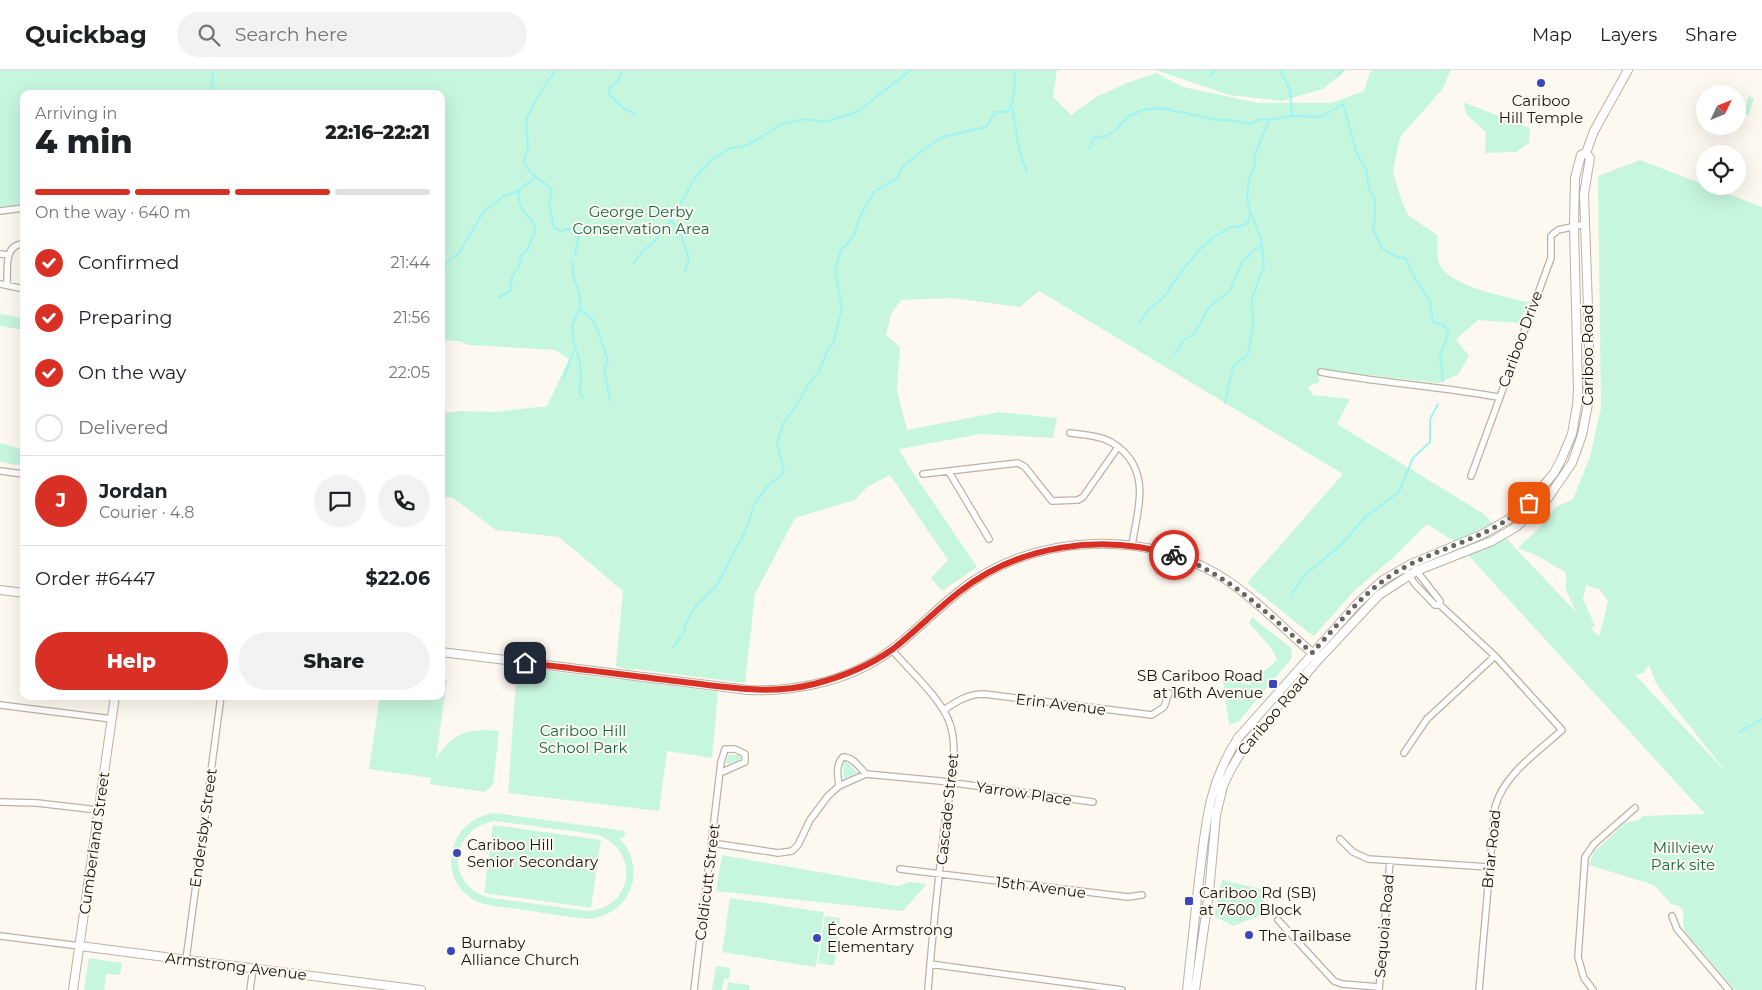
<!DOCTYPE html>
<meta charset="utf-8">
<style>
:root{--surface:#fff;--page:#f2f2f2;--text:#202124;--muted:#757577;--line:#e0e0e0;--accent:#d93025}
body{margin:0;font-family:Montserrat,sans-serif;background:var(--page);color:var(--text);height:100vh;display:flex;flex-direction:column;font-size:19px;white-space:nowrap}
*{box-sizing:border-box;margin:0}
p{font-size:16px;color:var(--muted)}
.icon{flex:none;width:28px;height:28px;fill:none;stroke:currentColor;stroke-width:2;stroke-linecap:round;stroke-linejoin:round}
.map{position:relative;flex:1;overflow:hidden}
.drawer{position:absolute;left:20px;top:20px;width:425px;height:610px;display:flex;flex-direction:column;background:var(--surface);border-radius:10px;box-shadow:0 5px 20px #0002}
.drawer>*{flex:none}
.needle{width:32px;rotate:47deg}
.controls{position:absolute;left:1696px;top:15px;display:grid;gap:10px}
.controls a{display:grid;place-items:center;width:50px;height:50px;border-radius:50%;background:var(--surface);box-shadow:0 5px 20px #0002;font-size:25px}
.pin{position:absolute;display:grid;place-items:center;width:42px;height:42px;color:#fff;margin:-21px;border-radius:10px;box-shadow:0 2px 8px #0006}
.courier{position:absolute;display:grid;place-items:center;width:50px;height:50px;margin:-25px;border:4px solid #d93025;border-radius:50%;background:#fff;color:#222;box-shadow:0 1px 6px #0007}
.overview em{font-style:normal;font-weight:800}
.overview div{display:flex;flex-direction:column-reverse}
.overview{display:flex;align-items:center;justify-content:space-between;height:85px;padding:0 15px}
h1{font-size:32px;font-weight:800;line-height:38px}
.bar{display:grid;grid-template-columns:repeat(4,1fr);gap:8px 5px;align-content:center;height:60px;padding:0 15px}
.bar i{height:6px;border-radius:4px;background:var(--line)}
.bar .on{background:var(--accent)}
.bar p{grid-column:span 4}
.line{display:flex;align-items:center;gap:12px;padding:0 15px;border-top:1px solid var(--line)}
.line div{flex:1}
.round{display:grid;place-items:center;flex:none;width:52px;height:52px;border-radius:26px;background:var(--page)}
ol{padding:0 15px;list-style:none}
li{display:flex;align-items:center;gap:15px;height:55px}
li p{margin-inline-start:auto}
li .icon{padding:5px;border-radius:50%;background:var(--accent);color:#fff;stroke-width:4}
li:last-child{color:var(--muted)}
li i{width:28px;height:28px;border:2px solid var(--line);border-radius:50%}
.button{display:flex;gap:10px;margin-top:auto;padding:10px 15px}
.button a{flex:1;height:58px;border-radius:30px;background:var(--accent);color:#fff;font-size:20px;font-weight:800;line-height:58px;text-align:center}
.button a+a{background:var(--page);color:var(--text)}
header{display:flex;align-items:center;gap:30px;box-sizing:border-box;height:70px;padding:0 25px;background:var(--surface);border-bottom:1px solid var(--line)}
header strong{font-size:24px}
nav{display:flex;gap:28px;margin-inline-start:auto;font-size:18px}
.search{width:350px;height:45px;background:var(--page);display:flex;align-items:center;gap:12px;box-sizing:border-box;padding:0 18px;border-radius:28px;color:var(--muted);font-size:19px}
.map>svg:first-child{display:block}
</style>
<header>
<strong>Quickbag</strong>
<div class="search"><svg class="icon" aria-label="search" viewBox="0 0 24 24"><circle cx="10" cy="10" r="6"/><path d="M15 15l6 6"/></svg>Search here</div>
<nav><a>Map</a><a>Layers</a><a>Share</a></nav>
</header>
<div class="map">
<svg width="1762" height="920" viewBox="0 0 1762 920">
<rect width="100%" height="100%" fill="#fef9f0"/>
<path fill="#c6f6dd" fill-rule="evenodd" d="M0,0H1057L1053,27L1071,45L1098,26L1127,13L1156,3L1183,17L1258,33H1331L1364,21L1370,2L1372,0H1451L1442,20L1400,67L1393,102L1401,129L1408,145L1437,165C1438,173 1436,185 1439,193C1448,216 1506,227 1528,232L1520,253L1478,250L1456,270L1469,286L1458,305L1438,313L1318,299L1319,312L1308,317L1313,325L1350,329L1337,354L1484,444L1493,454L1454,471L1427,454L1394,487L1354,521L1314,566L1309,563L1247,513L1343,404L1039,221L1020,237L952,228L901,230L891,244L886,265L900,277L897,320L907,360L999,342L1057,348L1053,368L981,364L899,379L908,395L977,497L942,521L931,508L948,490L890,405L867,417L855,430L795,448L755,524L745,613L635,599C627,601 623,598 616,596L623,521L559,467L496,460L453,428L441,426V343L460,341L495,342L547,336L569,289L555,280L470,275L458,271L441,270V24H24V134L0,138Z
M1156,0H1346L1323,19L1282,31L1229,25Z
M1749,26L1754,29L1749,44L1747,45L1743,43Z
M1463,32L1530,58L1529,73L1516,82L1485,83L1486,62L1467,45Z
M1640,90L1762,137V920H1735L1685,862C1680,850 1690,836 1671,834L1654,815L1589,795L1594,782L1625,753L1639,750L1643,746L1705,744L1468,485L1506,468L1576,542L1566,520V503L1538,486L1518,478L1542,455L1556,437L1573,429L1590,387L1601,338L1598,106ZM1586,515L1600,520L1608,531L1599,567L1591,558L1595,556L1583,529ZM1649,595L1657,615L1727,703L1635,605L1643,603Z
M0,244L24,248V260L0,256Z
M0,373L24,380V396L0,392Z
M1252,547L1291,578L1292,588L1238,652L1229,655L1223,609L1249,615L1277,590L1272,579L1249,553Z
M517,597L620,610L629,608L633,611L718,622L712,688L667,681L659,741L508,723Z
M441,610H447L436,689C450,664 470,657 499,661L493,715L485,722L430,714L431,708L369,699L380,626H441Z
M728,685H739L741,689L728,694L726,692Z
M845,691L858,703L844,709L843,694Z
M495,743L625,761L624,768L618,767C650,798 630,847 587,849C564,846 541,843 518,839C503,837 487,837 474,830C463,824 454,812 452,800C450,790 451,779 456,770C464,754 477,745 495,743ZM494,751L594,764C640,776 636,837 588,841L492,828C445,818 448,760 494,751Z
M493,755L601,770L591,838L484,823Z
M722,785L898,816L910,812L927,814L903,841L716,821Z
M1222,810L1266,820L1260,845L1233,856L1214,846Z
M730,828L824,842L816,897L722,882Z
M825,846L840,848L834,896L818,893Z
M89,888L122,893L120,905L106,904L104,920H84Z
M716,896L730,898L729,909H724L722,920H712Z
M728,912L749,915V920H727Z"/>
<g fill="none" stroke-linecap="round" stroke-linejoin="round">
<path stroke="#9ef4f5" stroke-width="2" d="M555,0L537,28L526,49L528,78L524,91C530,108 543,108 552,121L549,133L554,158L561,161L572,158L579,164L575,185
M622,0C622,9 616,14 609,18V24L622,37L635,44
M1280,0L1290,20L1292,46
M1338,6L1342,0
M1210,7L1215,0
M211,24L213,0
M1012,37C1017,61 1017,79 1027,102
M1089,79L1094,68L1107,66L1118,58L1127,47L1142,40L1161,38L1218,50H1228L1250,54L1261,49L1269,50
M672,151L680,162L689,189L685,201
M573,192C570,211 583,219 580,239L592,249L599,264L608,291L604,298L610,330
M634,193L643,181L657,169L671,150L695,108L711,90L728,79L748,75L782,54L805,49L824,52L857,42L911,0
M441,197L459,183L484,141L504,126L518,121L534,108
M499,227L510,221L512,207L519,196L521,186L528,179L535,160L533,152L525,143L520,135L518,121
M580,239L572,255L574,275L580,291L581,310L579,321L583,328
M1140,252L1150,238L1163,228L1181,202L1199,180L1212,168L1231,157H1239L1248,153L1250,142
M1175,283L1184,270L1193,265L1210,236L1230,221L1241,194L1252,182L1262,175
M564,307L573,282
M1225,333L1233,297L1248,284L1253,255L1252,228L1264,197L1261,168L1250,141L1247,128L1249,109L1254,98L1255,84L1269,50L1292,46L1321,47L1343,34L1357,84L1366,99L1369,119L1375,129V148L1373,159L1382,178L1395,186L1406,189L1416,211L1424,221L1430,232L1433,252L1443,255L1449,261L1440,286L1443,311
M1292,523L1305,505L1342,474L1365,447L1399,422L1413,388L1430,372V349L1438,334
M673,577L683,564L686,553L696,536L716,516L746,460L754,435L766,418L784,402L777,373L783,354L799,331L808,315L819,301L828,279L833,274L842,238L835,199L841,181L854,165L861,144L874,122L889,113L899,106L903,96L927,77L943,67L986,57L995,42H1007C1015,33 1016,11 1014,0
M1739,662L1762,649"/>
<defs>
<path id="minor" d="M0,141L24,138
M0,184L8,185
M0,214L24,219
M7,214C8,200 3,174 24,174
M1321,302C1380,313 1440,316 1498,327
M1070,363C1079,364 1089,365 1097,367C1108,369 1117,375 1124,382C1150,408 1137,443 1132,475
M0,401L24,404
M949,402L989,469
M923,404L1018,393L1025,397L1052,431L1078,430L1083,427L1118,377
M1471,406L1551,188V166L1558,160L1585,154
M1404,498L1415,514L1435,535H1440L1495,586L1562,660C1538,682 1504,704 1495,737L1479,920
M1415,499L1440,531V535
M892,580C909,600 942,629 950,654C960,683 948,730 944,760C938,813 932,867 928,920
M0,635L112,649
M944,640C957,631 968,624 984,624L1152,645L1164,637L1169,623
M1404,683L1427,649L1495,586
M839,716C838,707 835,694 843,687C853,687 859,697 866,704
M0,732L37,733L98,740
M1340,769L1353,782L1368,789L1488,797
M712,773L778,783L792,781L798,775L810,750L828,726L839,716L866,704L940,711L1093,732
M900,799L1128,827L1142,825
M1672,846L1677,859L1729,920
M1278,850L1334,911L1342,914L1379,917
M0,866L80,876
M186,890L221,626
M930,894L1122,920
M250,920L253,899
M694,920L721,692L725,679H735L745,684V692L720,703
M1379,920L1390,791
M1593,920L1584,908L1578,887L1585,787L1594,774L1635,738"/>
<path id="tertiary" d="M0,520L24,523
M441,582L748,620C799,622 853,610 894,578C921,557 944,531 972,512C1044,464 1142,461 1217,504C1254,526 1283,559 1316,586
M80,876L421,920
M73,920L115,626
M1187,920C1191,883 1195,847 1199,810C1206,755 1207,716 1238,668L1356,535L1383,510L1411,494L1483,464L1509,449L1529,433L1554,403L1561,390L1572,364L1577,335L1578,320L1574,156L1575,108L1581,85L1586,83L1594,61L1628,0
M1195,920L1209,823L1216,745L1223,716L1230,701L1247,672L1319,589L1379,525L1416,501L1492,471L1516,457L1548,428L1572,393L1582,365L1588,334L1589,265L1584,124L1590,88L1586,83"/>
</defs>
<use href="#minor" stroke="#bab2a4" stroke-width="8"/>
<use href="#tertiary" stroke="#bab2a4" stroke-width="10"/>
<use href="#minor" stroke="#fff" stroke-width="5.5"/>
<use href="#tertiary" stroke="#fff" stroke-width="8"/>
</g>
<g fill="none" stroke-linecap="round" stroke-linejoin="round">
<path stroke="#68655e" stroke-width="5" stroke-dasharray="0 9" d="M1174,485C1229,504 1269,545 1312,583C1342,550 1370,513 1411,494C1453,473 1493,466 1529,433"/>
<path stroke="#d93025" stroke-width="6" d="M525,593C575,598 625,605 675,611C721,616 768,626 814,614C842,607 869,596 893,579C916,561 936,540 959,522C1019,475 1101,463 1174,485"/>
</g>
<g fill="#3a47ba" stroke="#fef9f0" stroke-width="2">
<circle cx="1541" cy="13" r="5"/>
<rect x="1268" y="609" width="10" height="10" rx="2.5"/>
<circle cx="457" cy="783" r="5"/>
<rect x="1184" y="826" width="10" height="10" rx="2.5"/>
<circle cx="1249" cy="865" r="5"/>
<circle cx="817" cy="868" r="5"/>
<circle cx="451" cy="881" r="5"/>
</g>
<g text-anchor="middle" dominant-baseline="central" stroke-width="4" stroke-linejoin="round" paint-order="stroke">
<g font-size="15" fill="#17150f" stroke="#fef9f0" text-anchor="start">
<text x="1541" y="30" text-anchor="middle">Cariboo<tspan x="1541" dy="17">Hill Temple</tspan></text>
<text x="1263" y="605" text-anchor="end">SB Cariboo Road<tspan x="1263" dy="17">at 16th Avenue</tspan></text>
<text x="467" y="774">Cariboo Hill<tspan x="467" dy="17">Senior Secondary</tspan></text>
<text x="1199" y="822">Cariboo Rd (SB)<tspan x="1199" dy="17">at 7600 Block</tspan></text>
<text x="827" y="859">École Armstrong<tspan x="827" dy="17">Elementary</tspan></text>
<text x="1259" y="865">The Tailbase</text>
<text x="461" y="872">Burnaby<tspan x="461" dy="17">Alliance Church</tspan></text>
</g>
<g font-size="15" fill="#196748" stroke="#fef9f0">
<text x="641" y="141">George Derby<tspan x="641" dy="17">Conservation Area</tspan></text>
<text x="583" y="660">Cariboo Hill<tspan x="583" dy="17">School Park</tspan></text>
<text x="1683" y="777">Millview<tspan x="1683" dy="17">Park site</tspan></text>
</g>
<g font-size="15" fill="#17150f" stroke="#fef9f0">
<text transform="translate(1520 269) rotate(-70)">Cariboo Drive</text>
<text transform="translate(1587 285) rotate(-90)">Cariboo Road</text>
<text transform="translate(1061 634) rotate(7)">Erin Avenue</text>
<text transform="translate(1273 644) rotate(-50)">Cariboo Road</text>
<text transform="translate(1024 723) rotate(8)">Yarrow Place</text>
<text transform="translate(947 739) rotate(-84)">Cascade Street</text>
<text transform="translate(203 758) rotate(-82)">Endersby Street</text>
<text transform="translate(94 773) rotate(-82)">Cumberland Street</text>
<text transform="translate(1491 779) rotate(-84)">Briar Road</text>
<text transform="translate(707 812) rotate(-83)">Coldicutt Street</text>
<text transform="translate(1041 817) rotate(7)">15th Avenue</text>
<text transform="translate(1384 856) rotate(-85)">Sequoia Road</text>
<text transform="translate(236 896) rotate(7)">Armstrong Avenue</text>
</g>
</g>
</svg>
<div class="controls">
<a><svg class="needle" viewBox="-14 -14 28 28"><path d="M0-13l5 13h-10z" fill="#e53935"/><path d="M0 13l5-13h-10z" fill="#757577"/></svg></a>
<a><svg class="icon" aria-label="locate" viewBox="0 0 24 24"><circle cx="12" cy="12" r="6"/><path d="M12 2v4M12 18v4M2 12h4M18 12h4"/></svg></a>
</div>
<div class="pin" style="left:1529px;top:433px;background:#ea580c"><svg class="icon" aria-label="bag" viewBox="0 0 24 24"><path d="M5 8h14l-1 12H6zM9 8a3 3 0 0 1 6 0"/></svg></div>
<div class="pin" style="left:525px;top:593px;background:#1f2937"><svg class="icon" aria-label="home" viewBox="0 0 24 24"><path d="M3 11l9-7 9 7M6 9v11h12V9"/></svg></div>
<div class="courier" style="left:1174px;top:485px"><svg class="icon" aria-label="bike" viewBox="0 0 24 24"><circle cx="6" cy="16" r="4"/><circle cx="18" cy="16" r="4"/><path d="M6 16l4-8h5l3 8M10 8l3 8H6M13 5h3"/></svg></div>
<section class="drawer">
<div class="overview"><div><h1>4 min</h1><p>Arriving in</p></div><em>22:16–22:21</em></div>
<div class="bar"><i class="on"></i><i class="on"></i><i class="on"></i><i></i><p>On the way · 640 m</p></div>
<ol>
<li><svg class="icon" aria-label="check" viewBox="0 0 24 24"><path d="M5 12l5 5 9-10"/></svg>Confirmed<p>21:44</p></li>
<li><svg class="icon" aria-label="check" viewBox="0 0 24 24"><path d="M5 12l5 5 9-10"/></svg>Preparing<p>21:56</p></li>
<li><svg class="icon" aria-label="check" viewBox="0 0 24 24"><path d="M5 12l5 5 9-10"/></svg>On the way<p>22:05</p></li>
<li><i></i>Delivered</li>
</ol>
<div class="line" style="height:90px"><b class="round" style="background:var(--accent);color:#fff">J</b><div><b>Jordan</b><p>Courier · 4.8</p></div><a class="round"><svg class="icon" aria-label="chat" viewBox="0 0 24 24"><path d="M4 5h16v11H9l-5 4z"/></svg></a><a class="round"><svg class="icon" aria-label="phone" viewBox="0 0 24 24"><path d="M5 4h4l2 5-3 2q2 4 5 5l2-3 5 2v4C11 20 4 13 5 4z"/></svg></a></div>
<div class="line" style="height:65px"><div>Order #6447</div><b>$22.06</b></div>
<div class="button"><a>Help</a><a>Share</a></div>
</section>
</div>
